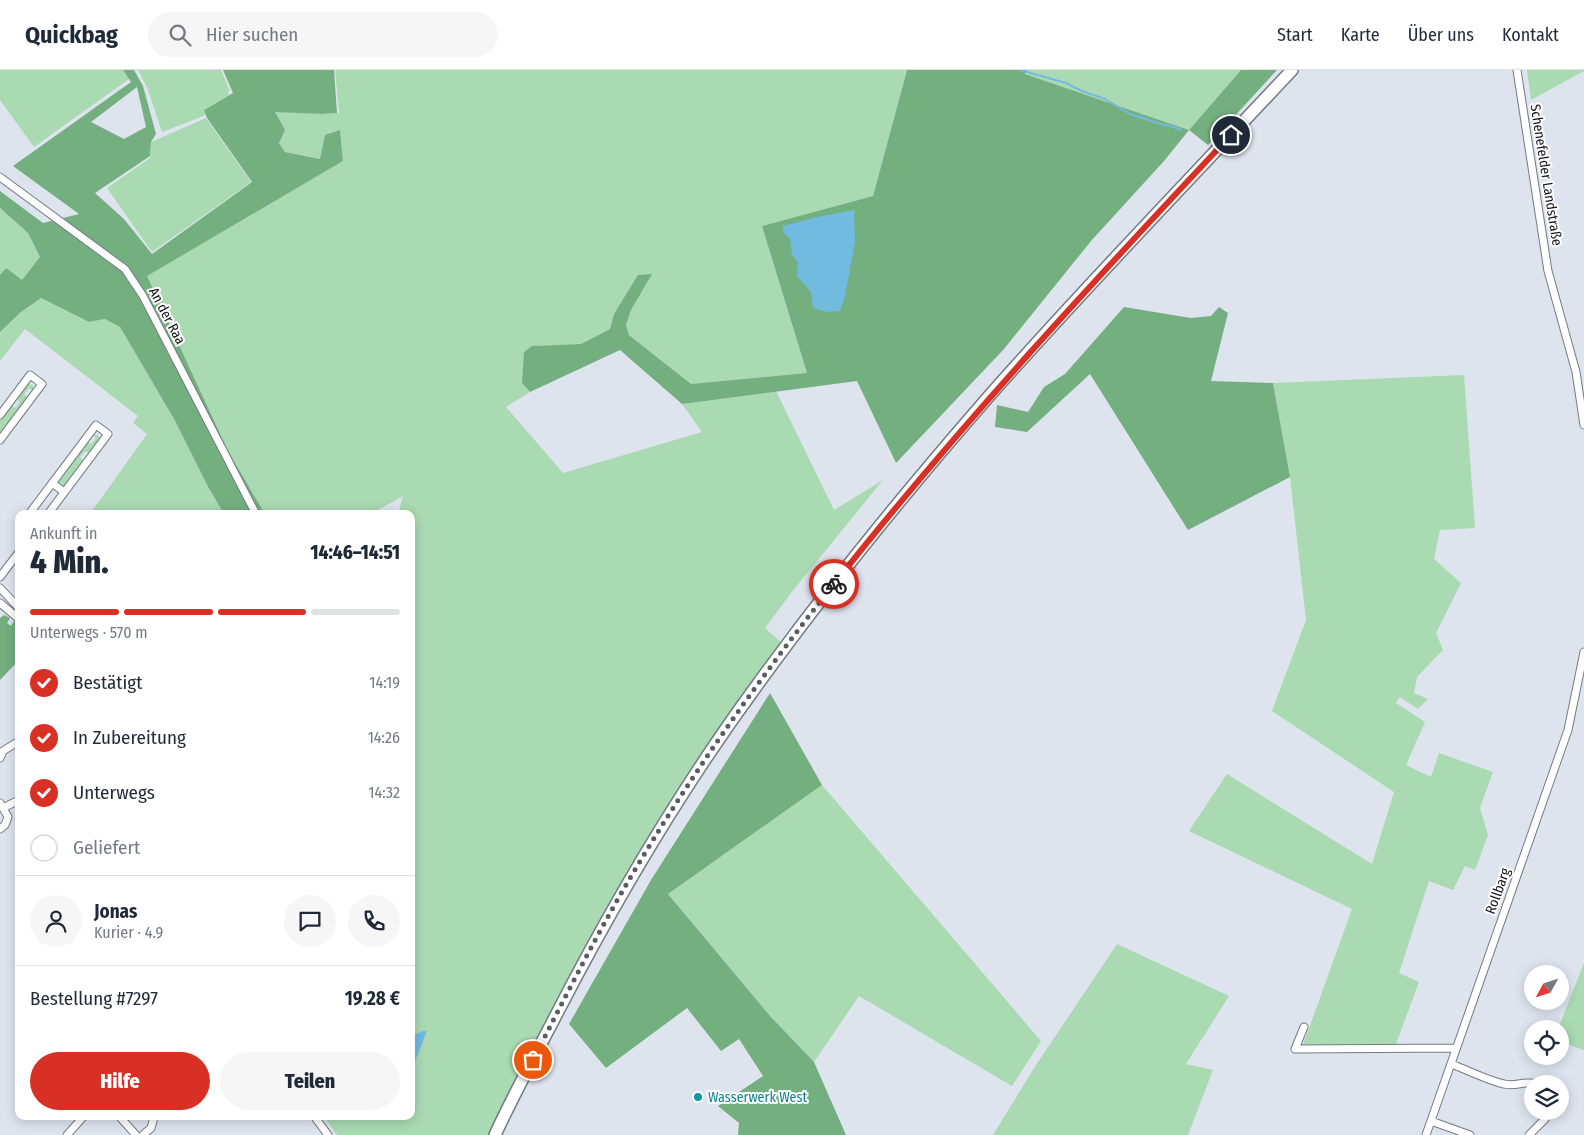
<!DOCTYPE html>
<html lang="de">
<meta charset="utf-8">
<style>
:root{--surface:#fff;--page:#f6f6f7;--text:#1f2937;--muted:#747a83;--line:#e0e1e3;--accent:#d93025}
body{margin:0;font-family:"Fira Sans Condensed",sans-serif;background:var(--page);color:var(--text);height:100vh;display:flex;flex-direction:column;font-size:19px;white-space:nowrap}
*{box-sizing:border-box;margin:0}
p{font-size:16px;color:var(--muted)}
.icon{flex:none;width:28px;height:28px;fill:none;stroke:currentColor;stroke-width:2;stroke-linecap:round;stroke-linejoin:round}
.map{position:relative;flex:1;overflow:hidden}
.drawer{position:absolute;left:15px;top:440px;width:400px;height:610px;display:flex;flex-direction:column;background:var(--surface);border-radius:10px;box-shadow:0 2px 12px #0003}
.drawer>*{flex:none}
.needle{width:32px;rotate:230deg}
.buttons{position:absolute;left:1524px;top:895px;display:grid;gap:10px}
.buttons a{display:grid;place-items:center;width:45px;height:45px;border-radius:50%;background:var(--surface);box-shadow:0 2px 12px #0003;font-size:25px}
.pin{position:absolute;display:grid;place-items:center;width:42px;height:42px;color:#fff;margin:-21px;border:2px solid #fff;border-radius:50%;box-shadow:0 1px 5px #0007}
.courier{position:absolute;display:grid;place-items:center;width:50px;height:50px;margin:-25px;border:4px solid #d93025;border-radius:50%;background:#fff;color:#222;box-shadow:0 1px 6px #0007}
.headline em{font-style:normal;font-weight:800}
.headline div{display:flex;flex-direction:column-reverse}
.headline{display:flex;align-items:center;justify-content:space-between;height:85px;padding:0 15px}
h1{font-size:32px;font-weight:800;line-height:38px}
.bar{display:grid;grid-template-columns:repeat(4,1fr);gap:8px 5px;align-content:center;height:60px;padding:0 15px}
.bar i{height:6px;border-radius:4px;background:var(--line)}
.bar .selected{background:var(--accent)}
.bar p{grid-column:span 4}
.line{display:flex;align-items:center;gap:12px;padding:0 15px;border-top:1px solid var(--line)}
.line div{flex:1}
.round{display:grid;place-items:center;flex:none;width:52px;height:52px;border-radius:26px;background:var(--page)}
ol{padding:0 15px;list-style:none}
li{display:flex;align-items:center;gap:15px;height:55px}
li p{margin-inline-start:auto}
li .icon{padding:5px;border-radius:50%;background:var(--accent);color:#fff;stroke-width:4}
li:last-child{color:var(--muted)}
li i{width:28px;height:28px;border:2px solid var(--line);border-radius:50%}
.button{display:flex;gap:10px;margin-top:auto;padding:10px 15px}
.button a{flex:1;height:58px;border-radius:30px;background:var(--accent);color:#fff;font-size:20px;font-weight:800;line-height:58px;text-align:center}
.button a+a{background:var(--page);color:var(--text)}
header{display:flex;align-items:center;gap:30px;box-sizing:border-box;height:70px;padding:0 25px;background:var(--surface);border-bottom:1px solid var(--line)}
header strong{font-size:24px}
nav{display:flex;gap:28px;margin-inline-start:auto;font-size:18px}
.search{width:350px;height:45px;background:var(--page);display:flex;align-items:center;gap:12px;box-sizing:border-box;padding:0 18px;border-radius:28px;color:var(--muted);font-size:19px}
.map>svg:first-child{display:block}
</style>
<header>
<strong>Quickbag</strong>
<div class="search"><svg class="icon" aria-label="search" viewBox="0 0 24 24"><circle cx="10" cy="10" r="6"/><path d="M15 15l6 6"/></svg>Hier suchen</div>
<nav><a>Start</a><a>Karte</a><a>Über uns</a><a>Kontakt</a></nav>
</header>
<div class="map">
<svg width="1584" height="1065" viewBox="0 0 1584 1065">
<rect width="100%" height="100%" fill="#dee4ee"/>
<path fill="#a9dab2" d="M0,0H123L129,9L34,77L0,30Z
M138,0H221L230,21L228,22L229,25L204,40L206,45L162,62L147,17Z
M335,0H907L873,126L762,156L807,303L691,314L629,265L626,255L631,240L651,204L614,244L610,259L581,274L532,276L522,313L530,322L506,337L563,403L702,362L682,334L776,321L834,440L883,410L791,523L765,558L782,573C701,681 629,796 565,915C539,964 516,1015 492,1065H337L323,1046H411V444H398L403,426L378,440L377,444H265L228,381L146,206L343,91L340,60L320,89L285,82L279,73L275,41L322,44L339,43Z
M1027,0H1241L1189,60L1025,4Z
M1527,0H1584V1L1531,30Z
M206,48L251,112L152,182L107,118L150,88L151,72Z
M0,138L28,163L40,187L22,211L6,199L0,205Z
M41,228L89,252L105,249L120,257L174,349L207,415L224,444H90L147,364L133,353L138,346L25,259L0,291V262L21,242Z
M1464,305L1475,458L1440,460L1434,489L1461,513L1436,563L1443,580L1417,607L1414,623L1428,629L1418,639L1400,627L1396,633L1425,652L1406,695L1431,707L1439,683L1493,702L1480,738L1488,765L1475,800L1465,796L1453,820L1429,811L1399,903L1419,912L1396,974L1303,975L1352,839L1189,761L1227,704L1372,794L1394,722L1272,641L1306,550L1290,407L1273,313Z
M27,313L33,315V321L29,318L24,324L29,328L0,366V349L11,335L15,338L20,332L15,328Z
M94,364L99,366L100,371L90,384L85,381L80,387L84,391L65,416H61L57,412L87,371L91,374L96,368L93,365Z
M822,715L1041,971L1012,1016L859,926L814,992L770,946L668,824Z
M1117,874L1229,926L1186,994L1213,1000L1188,1065H993L1036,995Z
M1584,893V980L1560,972V959H1558Z"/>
<path fill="#74af80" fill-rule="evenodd" d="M123,0H134L143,16L156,64L151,72L150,86L95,123L124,149L152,184L252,112L207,48L204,40L233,23L223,0H334L337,43L322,44L275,42L285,60L279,73L285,82L320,89L325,65L340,60L343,91L147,206L228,381L265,444H224L207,415L174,349L120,257L105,249L89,252L41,228L21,242L0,262V205L6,198L22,210L40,187L28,163L0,138V121L43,153L79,144L13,96L131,12ZM137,17L146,57L124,69L91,52Z
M907,0H1027L1025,4L1189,60L1241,0H1277L1208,75L1189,60L1164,91L1091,171L1004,279L896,393L857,311L682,334L620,280L530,322L522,313L524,282L532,276L581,274L610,259L614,244L638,205L652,204L631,240L626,255L629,265L691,314L807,303L762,156L873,126Z
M1124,237L1191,248L1211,246L1219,237L1228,243L1211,311L1273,313L1290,407L1188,460L1090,304L1027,362L995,357L997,335L1028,342L1044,317L1065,304Z
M4,545L10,548L7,553L11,556L14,551L19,555V590L0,610V548Z
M770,623L822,715L668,824L770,946L814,992L846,1065H738L739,1053L718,1036L763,1006L739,969L721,981L687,938L606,998L569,954L651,810Z"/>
<path fill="#71bbe1" d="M854,140L855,172L845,226L840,241L828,242L813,238L811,222L797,206L798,192L792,185L790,168L783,163V156L817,147Z
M423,961H427L414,994L411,996V966Z"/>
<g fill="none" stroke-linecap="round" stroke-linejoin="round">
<path stroke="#71bbe1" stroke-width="2" d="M1020,0L1066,13L1082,21L1105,29L1130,44L1161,54L1171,56L1181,60"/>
<defs>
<path id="street" d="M1517,0L1548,201L1576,302L1584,355
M0,107L125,199L143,226L256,444
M0,345L30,305L42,314L0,370
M52,413L64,422
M29,444L96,355L108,364L48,444
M0,507L19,482
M0,518L19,538
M0,533L19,549
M0,688L3,681L19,671
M0,733L8,747L5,755L0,759
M3,738L19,730
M1304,957L1295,979L1456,978
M1451,994C1468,1000 1486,1010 1504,1014C1515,1017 1527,1010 1536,1014
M119,1046L136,1065
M314,1046L328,1065
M1431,1051L1470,1065
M67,1065L84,1046
M143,1065L151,1058L153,1051
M1426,1065L1568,660L1584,582
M1529,1065L1545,1049L1550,1041"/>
<path id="primary" d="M495,1065C513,1026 533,989 553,951C612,836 678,723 755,618C828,517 908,419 990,325C1088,214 1191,108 1292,0"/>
</defs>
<use href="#street" stroke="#757a83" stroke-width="9"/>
<use href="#primary" stroke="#757a83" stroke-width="14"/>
<use href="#street" stroke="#fff" stroke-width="7"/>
<use href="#primary" stroke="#fff" stroke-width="11"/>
</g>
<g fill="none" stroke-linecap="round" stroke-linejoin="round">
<path stroke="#595c62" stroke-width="5" stroke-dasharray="0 9" d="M533,990C565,927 597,864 633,803C693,702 761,606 834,514"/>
<path stroke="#d93025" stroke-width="6" d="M834,514C958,357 1094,211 1231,65"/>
</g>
<circle fill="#0f9aa8" stroke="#fff" stroke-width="2" cx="698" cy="1027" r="5"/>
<g text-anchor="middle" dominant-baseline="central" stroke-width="4" stroke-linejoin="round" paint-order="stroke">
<g font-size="14" fill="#121317" stroke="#fff">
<text transform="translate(1546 105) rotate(81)">Schenefelder Landstraße</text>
<text transform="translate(167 246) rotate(62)">An der Raa</text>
<text transform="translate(1498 821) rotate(-70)">Rollbarg</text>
</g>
<g font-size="14" fill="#0d838f" stroke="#fff" text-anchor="start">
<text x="708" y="1027">Wasserwerk West</text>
</g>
</g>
</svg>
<div class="buttons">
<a><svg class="needle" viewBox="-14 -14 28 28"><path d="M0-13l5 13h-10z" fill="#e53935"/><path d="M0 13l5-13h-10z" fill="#747a83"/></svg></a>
<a><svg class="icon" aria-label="locate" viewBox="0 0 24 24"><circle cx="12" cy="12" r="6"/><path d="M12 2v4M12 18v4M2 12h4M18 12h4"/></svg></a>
<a><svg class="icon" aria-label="layers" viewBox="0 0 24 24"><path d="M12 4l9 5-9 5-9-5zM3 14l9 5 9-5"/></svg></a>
</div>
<div class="pin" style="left:533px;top:990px;background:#ea580c"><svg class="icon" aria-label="bag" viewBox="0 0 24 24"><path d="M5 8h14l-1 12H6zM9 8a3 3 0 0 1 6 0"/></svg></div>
<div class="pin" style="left:1231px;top:65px;background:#1f2937"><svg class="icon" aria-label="home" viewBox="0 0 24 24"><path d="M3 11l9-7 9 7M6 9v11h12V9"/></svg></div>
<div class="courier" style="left:834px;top:514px"><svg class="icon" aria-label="bike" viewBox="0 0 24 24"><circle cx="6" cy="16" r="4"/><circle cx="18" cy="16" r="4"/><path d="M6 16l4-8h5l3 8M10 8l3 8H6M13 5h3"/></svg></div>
<section class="drawer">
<div class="headline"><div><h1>4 Min.</h1><p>Ankunft in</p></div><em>14:46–14:51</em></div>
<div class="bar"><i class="selected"></i><i class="selected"></i><i class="selected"></i><i></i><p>Unterwegs · 570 m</p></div>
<ol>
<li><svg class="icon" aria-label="check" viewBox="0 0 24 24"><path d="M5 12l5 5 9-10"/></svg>Bestätigt<p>14:19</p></li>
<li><svg class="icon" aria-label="check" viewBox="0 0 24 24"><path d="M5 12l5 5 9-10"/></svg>In Zubereitung<p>14:26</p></li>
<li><svg class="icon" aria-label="check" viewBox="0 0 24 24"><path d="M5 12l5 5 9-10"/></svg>Unterwegs<p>14:32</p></li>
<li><i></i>Geliefert</li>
</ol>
<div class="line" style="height:90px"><a class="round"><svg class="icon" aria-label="person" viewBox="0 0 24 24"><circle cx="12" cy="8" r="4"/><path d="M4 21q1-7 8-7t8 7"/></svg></a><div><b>Jonas</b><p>Kurier · 4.9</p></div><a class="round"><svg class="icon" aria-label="chat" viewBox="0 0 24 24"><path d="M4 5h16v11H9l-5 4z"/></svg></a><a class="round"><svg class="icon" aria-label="phone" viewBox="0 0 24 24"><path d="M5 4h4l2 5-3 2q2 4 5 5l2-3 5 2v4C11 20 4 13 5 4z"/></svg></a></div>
<div class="line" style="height:65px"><div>Bestellung #7297</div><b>19.28 €</b></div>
<div class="button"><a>Hilfe</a><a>Teilen</a></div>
</section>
</div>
